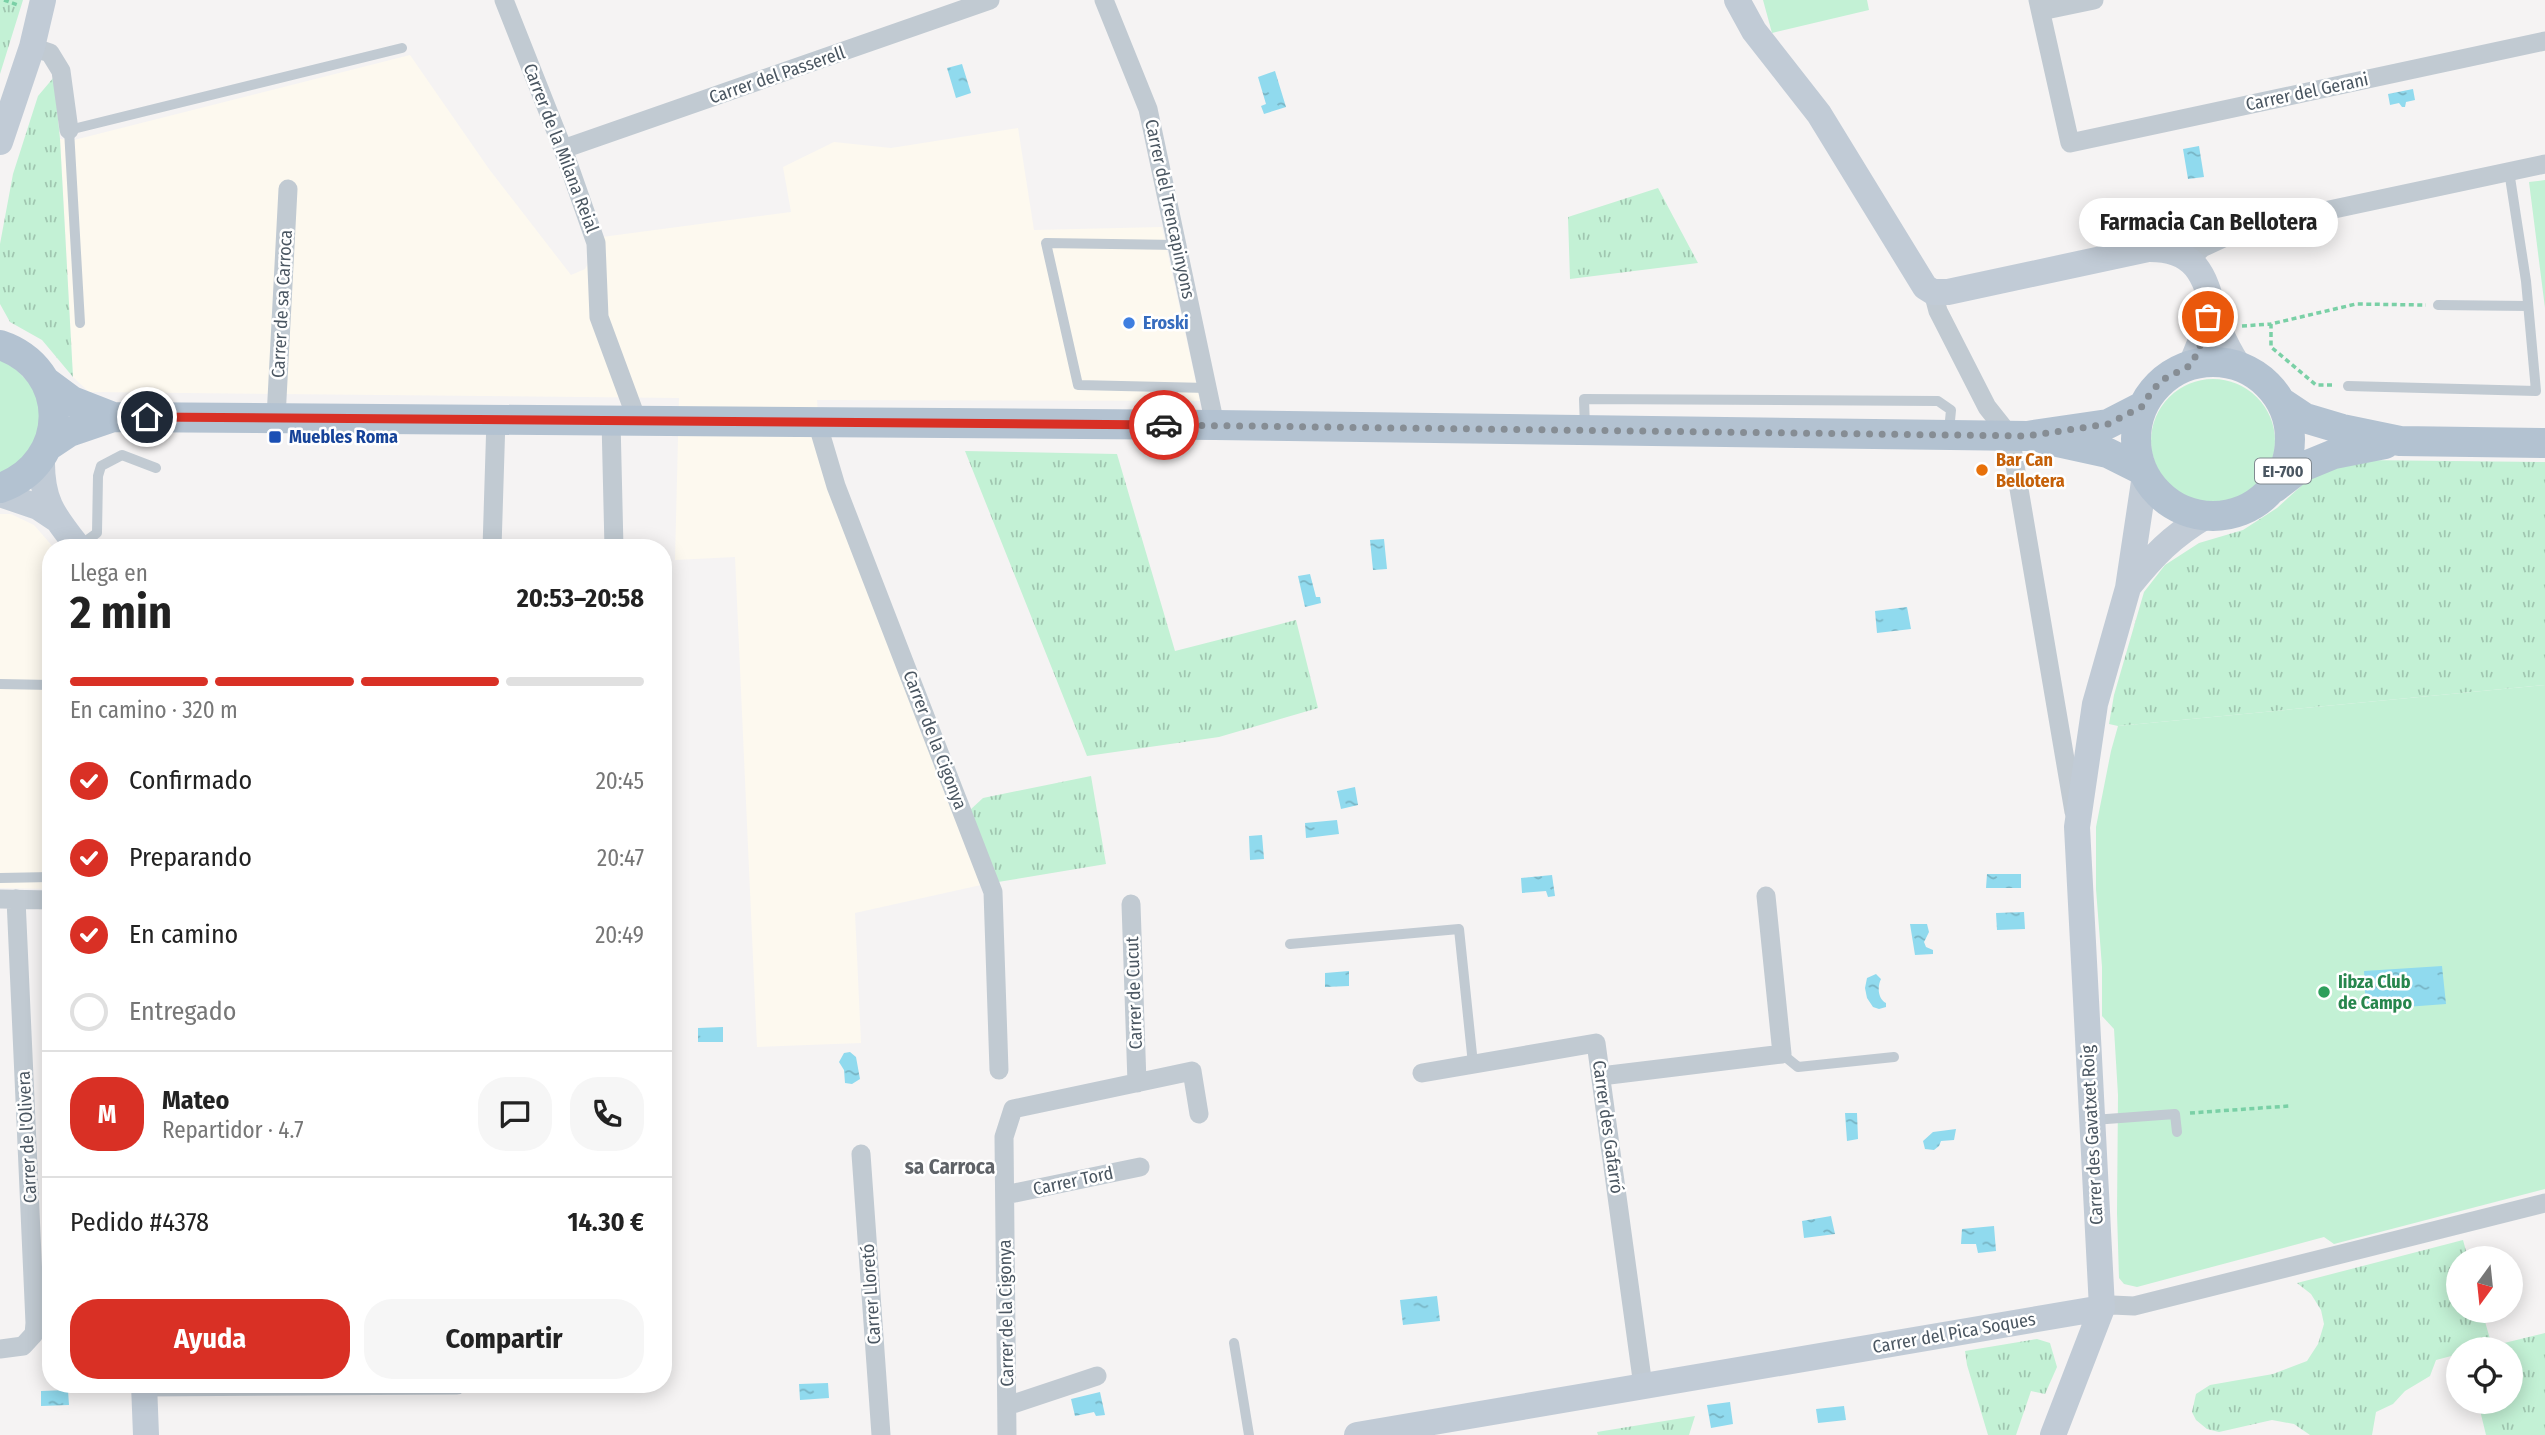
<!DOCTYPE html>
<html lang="es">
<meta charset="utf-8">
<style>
:root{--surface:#fff;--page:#f6f6f6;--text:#222;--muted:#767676;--line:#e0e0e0;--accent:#d93025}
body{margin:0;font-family:"Fira Sans Condensed",sans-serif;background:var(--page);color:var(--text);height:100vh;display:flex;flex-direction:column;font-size:26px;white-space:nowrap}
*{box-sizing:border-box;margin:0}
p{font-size:23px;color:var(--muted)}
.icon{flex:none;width:38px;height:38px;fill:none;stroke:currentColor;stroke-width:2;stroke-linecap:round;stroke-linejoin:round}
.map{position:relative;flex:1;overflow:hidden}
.drawer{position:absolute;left:42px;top:539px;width:630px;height:854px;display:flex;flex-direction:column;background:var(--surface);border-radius:28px;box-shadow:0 4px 18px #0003}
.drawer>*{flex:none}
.needle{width:46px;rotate:195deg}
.fabs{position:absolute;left:2446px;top:1246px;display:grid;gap:14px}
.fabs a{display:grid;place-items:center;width:77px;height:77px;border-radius:50%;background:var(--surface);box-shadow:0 4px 18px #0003;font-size:35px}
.pin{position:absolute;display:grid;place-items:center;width:60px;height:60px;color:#fff;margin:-30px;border:4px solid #fff;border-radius:50%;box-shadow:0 2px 7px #0007}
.courier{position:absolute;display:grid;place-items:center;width:70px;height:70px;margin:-35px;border:5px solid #d93025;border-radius:50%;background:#fff;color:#222;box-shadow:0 2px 9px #0007}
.bubble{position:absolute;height:49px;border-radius:24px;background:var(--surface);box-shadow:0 4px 18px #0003;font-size:23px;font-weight:700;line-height:49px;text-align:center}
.summary em{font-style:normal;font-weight:700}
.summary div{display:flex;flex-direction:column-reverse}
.summary{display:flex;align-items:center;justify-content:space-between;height:119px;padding:0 28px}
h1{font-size:46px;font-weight:700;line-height:52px}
.bar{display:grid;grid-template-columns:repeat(4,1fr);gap:10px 7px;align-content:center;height:84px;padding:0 28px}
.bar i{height:9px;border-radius:5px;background:var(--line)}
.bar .current{background:var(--accent)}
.bar p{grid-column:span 4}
.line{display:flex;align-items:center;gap:18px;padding:0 28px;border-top:2px solid var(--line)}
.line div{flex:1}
.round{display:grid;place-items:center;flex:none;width:74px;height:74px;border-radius:28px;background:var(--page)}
ol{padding:0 28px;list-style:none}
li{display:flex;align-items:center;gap:21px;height:77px}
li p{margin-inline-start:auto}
li .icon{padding:7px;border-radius:50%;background:var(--accent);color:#fff;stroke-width:4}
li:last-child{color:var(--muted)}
li i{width:38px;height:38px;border:4px solid var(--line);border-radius:50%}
.cta{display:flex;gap:14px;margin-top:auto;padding:14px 28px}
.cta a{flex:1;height:80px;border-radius:28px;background:var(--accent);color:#fff;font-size:28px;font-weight:700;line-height:80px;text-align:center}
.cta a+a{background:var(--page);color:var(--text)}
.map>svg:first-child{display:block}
</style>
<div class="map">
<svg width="2545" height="1435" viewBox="0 0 2545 1435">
<defs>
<pattern id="grass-tufts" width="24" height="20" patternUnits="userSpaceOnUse" patternTransform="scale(1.75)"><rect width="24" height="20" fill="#c3f1d5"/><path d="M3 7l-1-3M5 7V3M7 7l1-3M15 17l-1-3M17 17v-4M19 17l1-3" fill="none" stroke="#a0c6b0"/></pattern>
<pattern id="water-ripples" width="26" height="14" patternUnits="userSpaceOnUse" patternTransform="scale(1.75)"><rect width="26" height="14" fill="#90daee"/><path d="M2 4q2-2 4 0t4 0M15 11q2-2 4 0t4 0" fill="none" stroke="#78b4c4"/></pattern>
</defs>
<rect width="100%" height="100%" fill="#f5f3f3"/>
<path fill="#fdf9ef" d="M410,55L489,169L571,275L585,269L602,237L791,212L783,167L834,142L891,148L1018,128L1034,230L1162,227L1200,401L817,400L822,464L981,885L855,913L861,1043L757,1047L735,557L675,560L679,398L89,392L73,377L60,139L74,140Z
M0,514H11L34,525L54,548H51V889L0,888Z"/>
<path fill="url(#grass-tufts)" d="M0,0H23L0,74Z
M54,77L60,139L73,377L42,340L10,322L0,304V244L13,174L38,96Z
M1658,188L1698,263L1570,279L1568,217Z
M965,451L1117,454L1175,651L1296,620L1318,708L1219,737L1087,756Z
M2358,460L2545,462V685L2118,726L2109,724L2114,695L2144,592L2165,565L2199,543L2243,530L2277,508L2321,468Z
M1091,776L1106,864L998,882L970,810L983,798Z
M2463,1240L2468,1258H2459V1311H2482L2492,1346L2545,1333V1435H2486L2478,1402H2511V1349H2459V1354L2436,1360L2430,1376L2405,1391L2393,1404L2376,1412L2372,1435H2310L2294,1424L2272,1420L2219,1432L2207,1429L2196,1420L2192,1412L2196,1394L2210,1385L2273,1374L2307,1361L2318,1344L2324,1324L2321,1310L2311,1294L2297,1283Z
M2037,1339L2050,1343L2057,1367L2045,1394L2031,1391L2016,1435H1988L1967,1365L1965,1351Z
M1695,1416L1689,1435H1598L1597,1432Z"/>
<path fill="#c3f1d5" d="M1763,0H1867L1869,10L1772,33Z
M2545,180V308L2529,182Z
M0,359L9,362L37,391L41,430L20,464L0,474Z
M2151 441a62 62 0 1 1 124 0a62 62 0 1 1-124 0Z
M2545,685V1189L2334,1244L2324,1237L2137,1287L2124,1284L2119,1278L2117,1213L2118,1095L2114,1029L2102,1016V967L2096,889V827L2111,751L2118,726Z"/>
<path fill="url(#water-ripples)" d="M962,64L971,93L956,98L947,68Z
M1275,71L1286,107L1264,114L1261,106L1266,104L1258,77Z
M2413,89L2415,100L2406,102L2405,107H2402L2399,103L2390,105L2388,94Z
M2199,146L2204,177L2188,179L2183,149Z
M1384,539L1387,569L1373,570L1370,540Z
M1310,574L1316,597H1320L1321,603L1305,607L1298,576Z
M1907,607L1911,629L1877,633L1875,611Z
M1355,787L1358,805L1341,809L1337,791Z
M1337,820L1339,834L1306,838L1305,823Z
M1262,835L1264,859L1250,860L1249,836Z
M1987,874H2021V888H1986Z
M1552,875L1555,896L1548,897L1546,891L1522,893L1521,878Z
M2024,912L2025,929L1997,930L1996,913Z
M1910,924H1927L1929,932L1924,942L1926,947L1933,950V954L1915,955Z
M2442,966L2446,1004L2366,1010L2364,971Z
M1349,971V986L1325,987V973Z
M1876,974L1881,979C1877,987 1878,999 1886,1003V1007L1879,1009L1873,1007L1867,998L1865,988L1867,978Z
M723,1027V1042H698V1028Z
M850,1052L856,1057L860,1079L852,1084L845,1083L844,1070L839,1062L844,1053Z
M1845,1113H1857L1858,1139L1847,1141Z
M1956,1129L1954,1140L1941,1141L1939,1146L1934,1150L1925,1149L1923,1141L1933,1132Z
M1831,1216L1835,1234L1804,1238L1802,1221Z
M1994,1226L1996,1251L1978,1253L1976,1244H1961L1962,1229Z
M1437,1296L1440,1321L1403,1325L1400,1300Z
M828,1383L829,1398L800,1400L799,1384Z
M68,1390L69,1405L41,1406V1391Z
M1100,1392L1105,1415L1096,1416L1094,1412L1075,1416L1071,1399Z
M1730,1402L1733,1424L1711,1428L1707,1405Z
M1844,1406L1846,1420L1818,1423L1816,1409Z"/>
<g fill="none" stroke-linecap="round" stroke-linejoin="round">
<path stroke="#7ad0a6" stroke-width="3.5" stroke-dasharray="5 3.5" stroke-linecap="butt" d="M4,0L18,5
M2242,326L2271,324
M2332,385H2316L2271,347V324L2356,304L2426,305
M2190,1113L2289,1106"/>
<path stroke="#c1cad2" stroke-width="10" d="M1177,245L1046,243L1078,385L1208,388
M2438,305L2528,306
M80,323L69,130L402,48
M2348,386L2536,391L2526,281L2509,171
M1585,428L1584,399L1938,401L1951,410L1949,431
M79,546L97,533L98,476L101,466L122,455L156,468
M0,684L51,685
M0,878L51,877
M1290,944L1459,929L1473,1064
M1782,1054L1798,1067L1894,1057
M2093,1120L2175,1114L2177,1132
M1234,1343L1249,1435"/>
<path stroke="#c1cad2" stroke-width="19" d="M504,0L563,149L596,243L599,317L637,420
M1104,0L1148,109L1215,425
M2038,0L2070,143L2545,41
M2041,11L2094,0
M32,47L50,53L61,71L69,130
M563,149L990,0
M2189,260L2202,248L2245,228L2545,164
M1933,292L1938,311L1987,407L2010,436L2074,812
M276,418L288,189
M611,420L614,548
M817,422L836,486L993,892L999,1070
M492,548L496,419
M0,899L51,900
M1131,904L1137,1083
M1422,1073L1596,1043L1643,1386
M1601,1076L1782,1054L1766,896
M861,1154L881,1435
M1005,1195L1140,1167
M2102,1308L2112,1305L2134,1306L2545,1203
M0,1349L23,1346L34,1334L35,1323L16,899
M144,1387L457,1385
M1007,1406L1097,1376
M1007,1435L1004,1137L1013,1109L1192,1071L1199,1114"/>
<path stroke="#c1cbd6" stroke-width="26" d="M1737,0L1754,31L1819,114L1925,287L1933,292H1948L2148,249C2205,248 2206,287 2220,331C2225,343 2231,354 2238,365
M0,142L32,47L43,0
M2191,365L2204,333L2212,303
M42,458C41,501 53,515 79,548
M0,494L38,507L56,519
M2129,586C2153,556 2172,536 2206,516
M144,1384L146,1435
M1357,1435L2102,1308
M2053,1435L2102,1308L2077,827L2095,704L2128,588L2145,475"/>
<path stroke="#b3c2d1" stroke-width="30" d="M0,345C72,369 71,463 0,488
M2136 439a77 77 0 1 1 154 0a77 77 0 1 1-154 0Z
M45,381L72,401L113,417
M2281,402L2305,418L2342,429L2400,441L2545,443
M2044,439L2108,453L2142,470
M48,446L69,432L113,417L1215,425L2027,436L2108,424L2143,406
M2274,488L2300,468L2334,454L2385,444"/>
</g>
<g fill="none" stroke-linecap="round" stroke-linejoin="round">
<path stroke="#868d94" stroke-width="7" stroke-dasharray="0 12.6" d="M1164,425L2027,436L2108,424L2143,406L2151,392L2162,380L2191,365L2199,349L2208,317"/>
<path stroke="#d93025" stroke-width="9" d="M147,417L1164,425"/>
</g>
<circle fill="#3f7fe0" stroke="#fff" stroke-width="2.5" cx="1129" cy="323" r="7"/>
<rect fill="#1a4fb4" stroke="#fff" stroke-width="2.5" x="268" y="430" width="14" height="14" rx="3.5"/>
<circle fill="#e8710a" stroke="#fff" stroke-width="2.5" cx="1982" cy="470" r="7"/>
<circle fill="#2e9e5b" stroke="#fff" stroke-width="2.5" cx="2324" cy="992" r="7"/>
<g text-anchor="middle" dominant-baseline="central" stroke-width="5" stroke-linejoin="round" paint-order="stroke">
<rect fill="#fff" stroke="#808990" stroke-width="2" x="2255" y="458.5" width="56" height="25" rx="5"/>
<g font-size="16" font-weight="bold" fill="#4a5661">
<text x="2283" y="471">EI-700</text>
</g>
<g font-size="18" fill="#4a5661" stroke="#fff">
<text transform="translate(777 75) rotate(-19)">Carrer del Passerell</text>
<text transform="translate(2307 92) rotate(-12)">Carrer del Gerani</text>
<text transform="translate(561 148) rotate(69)">Carrer de la Milana Reial</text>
<text transform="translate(1170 209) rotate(78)">Carrer del Trencapinyons</text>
<text transform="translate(282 304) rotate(-87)">Carrer de sa Carroca</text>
<text transform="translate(935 740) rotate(69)">Carrer de la Cigonya</text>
<text transform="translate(1134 993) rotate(-92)">Carrer de Cucut</text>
<text transform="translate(1608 1127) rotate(82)">Carrer des Gafarró</text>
<text transform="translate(2092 1135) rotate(-93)">Carrer des Gavatxet Roig</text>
<text transform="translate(27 1137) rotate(-93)">Carrer de l'Olivera</text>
<text transform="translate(1073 1181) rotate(-12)">Carrer Tord</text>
<text transform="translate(871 1294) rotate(-94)">Carrer Lloretó</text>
<text transform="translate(1006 1313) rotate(-91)">Carrer de la Cigonya</text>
<text transform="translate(1954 1333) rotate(-10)">Carrer del Pica Soques</text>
</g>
<g font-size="18" font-weight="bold" fill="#366cbe" stroke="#fff" text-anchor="start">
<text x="1143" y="323">Eroski</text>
</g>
<g font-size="18" font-weight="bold" fill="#164399" stroke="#fff" text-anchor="start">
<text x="289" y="437">Muebles Roma</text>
</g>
<g font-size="18" font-weight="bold" fill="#c56008" stroke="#fff" text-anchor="start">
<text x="1996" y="460">Bar Can<tspan x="1996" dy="21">Bellotera</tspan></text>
</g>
<g font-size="18" font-weight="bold" fill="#27864d" stroke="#fff" text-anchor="start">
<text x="2338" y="982">Iibza Club<tspan x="2338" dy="21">de Campo</tspan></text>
</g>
<g font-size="21" font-weight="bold" fill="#5f6368" stroke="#fff">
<text x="950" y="1167">sa Carroca</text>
</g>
</g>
</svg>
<div class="fabs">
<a><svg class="needle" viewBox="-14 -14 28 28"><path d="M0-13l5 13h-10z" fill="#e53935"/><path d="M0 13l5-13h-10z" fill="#767676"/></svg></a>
<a><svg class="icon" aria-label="locate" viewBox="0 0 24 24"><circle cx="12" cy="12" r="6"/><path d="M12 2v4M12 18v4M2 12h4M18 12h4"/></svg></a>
</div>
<div class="pin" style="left:2208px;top:317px;background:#ea580c"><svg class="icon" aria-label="bag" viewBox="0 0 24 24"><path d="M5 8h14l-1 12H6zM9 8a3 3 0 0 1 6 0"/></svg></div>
<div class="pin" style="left:147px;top:417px;background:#1f2937"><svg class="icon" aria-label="home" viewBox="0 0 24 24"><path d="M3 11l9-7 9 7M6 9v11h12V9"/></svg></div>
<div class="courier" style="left:1164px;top:425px"><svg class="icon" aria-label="car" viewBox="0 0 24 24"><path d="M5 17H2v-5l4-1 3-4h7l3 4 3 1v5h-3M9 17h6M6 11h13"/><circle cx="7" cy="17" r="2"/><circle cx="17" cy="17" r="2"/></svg></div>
<div class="bubble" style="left:2079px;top:198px;width:259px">Farmacia Can Bellotera</div>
<section class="drawer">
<div class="summary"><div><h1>2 min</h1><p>Llega en</p></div><em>20:53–20:58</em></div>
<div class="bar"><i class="current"></i><i class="current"></i><i class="current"></i><i></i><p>En camino · 320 m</p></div>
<ol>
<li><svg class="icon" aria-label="check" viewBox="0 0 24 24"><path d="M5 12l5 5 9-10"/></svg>Confirmado<p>20:45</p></li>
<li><svg class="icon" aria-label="check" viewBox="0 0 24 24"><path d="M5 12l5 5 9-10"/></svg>Preparando<p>20:47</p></li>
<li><svg class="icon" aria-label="check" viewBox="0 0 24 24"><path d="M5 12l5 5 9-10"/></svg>En camino<p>20:49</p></li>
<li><i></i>Entregado</li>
</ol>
<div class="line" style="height:126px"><b class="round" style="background:var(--accent);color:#fff">M</b><div><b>Mateo</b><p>Repartidor · 4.7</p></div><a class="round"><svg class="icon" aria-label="chat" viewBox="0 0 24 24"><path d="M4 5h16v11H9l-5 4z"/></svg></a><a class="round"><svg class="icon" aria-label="phone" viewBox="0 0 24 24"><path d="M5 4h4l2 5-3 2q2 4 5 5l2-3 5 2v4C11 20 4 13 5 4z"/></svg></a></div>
<div class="line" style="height:91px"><div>Pedido #4378</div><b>14.30 €</b></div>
<div class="cta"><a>Ayuda</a><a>Compartir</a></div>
</section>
</div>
